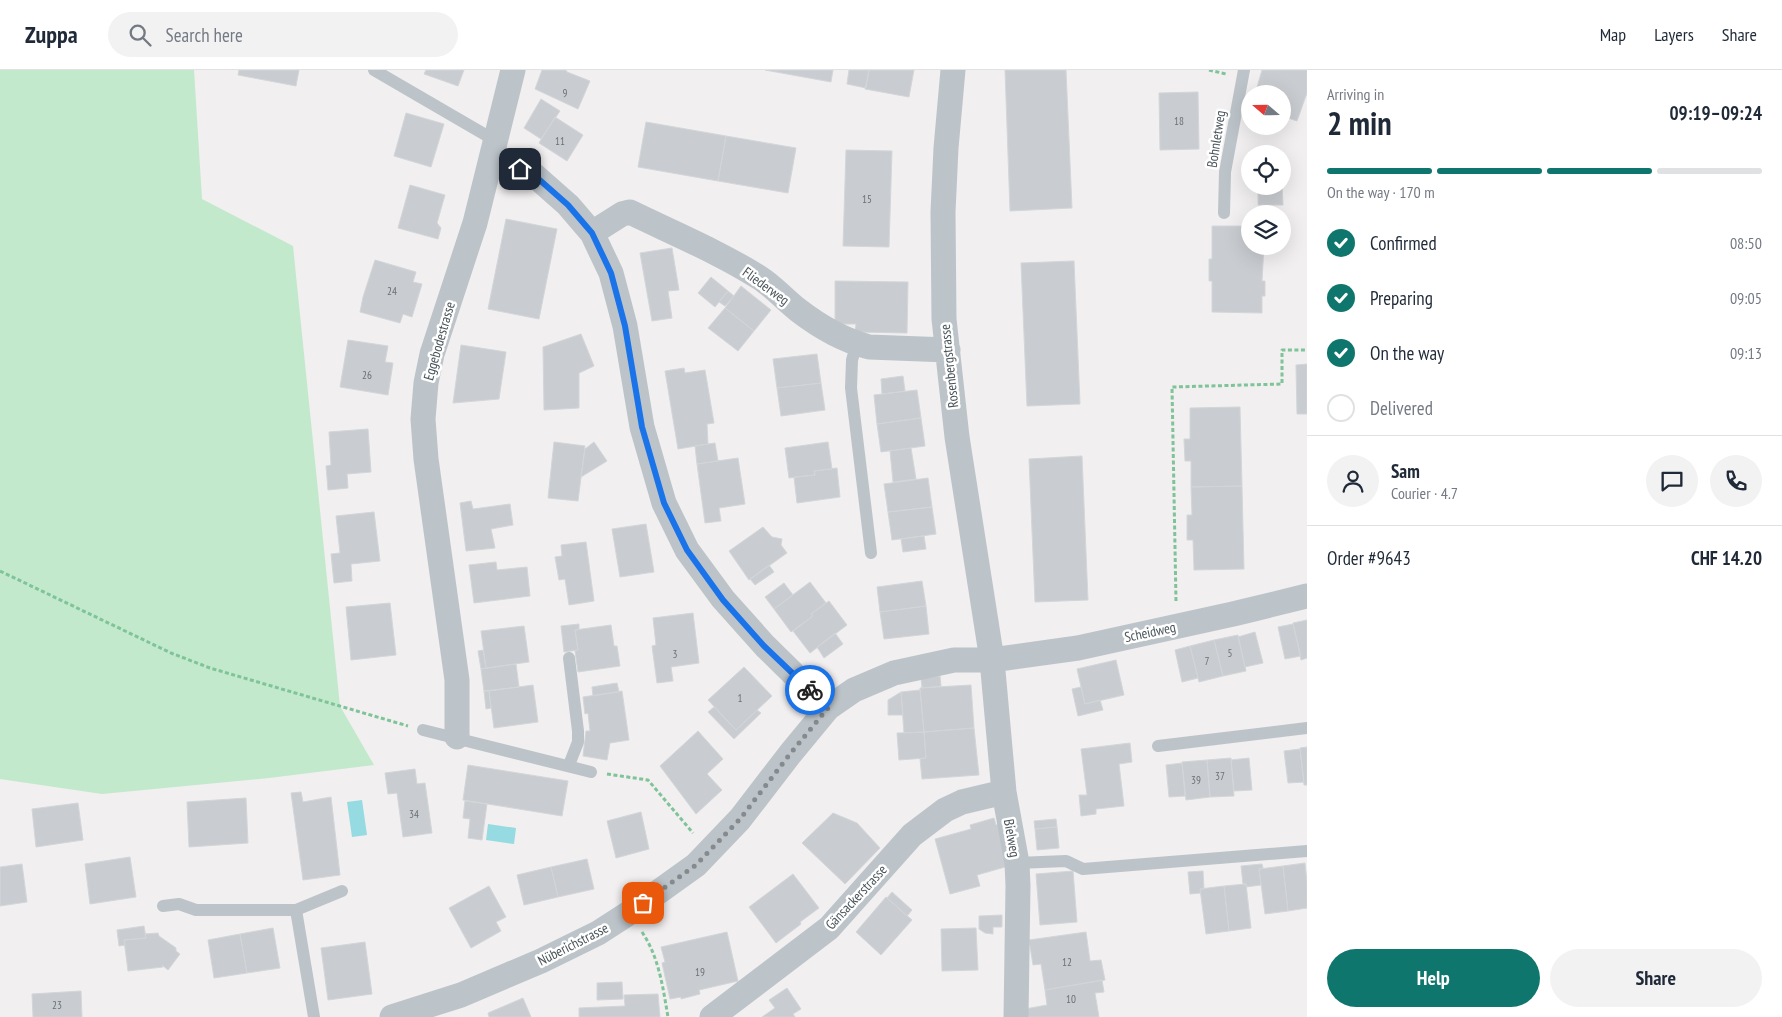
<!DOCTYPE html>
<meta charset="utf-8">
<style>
:root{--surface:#fff;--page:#f2f2f3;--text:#1f2937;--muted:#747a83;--line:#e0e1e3;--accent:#0f766e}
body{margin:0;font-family:"PT Sans Narrow",sans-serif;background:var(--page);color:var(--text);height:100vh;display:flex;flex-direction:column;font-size:19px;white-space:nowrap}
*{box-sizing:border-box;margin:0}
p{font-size:16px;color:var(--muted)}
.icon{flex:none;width:28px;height:28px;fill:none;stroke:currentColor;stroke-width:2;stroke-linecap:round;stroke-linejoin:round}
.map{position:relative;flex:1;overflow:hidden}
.side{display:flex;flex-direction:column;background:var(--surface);width:475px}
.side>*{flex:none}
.needle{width:32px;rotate:290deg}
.tools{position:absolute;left:1241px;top:15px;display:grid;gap:10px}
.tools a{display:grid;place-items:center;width:50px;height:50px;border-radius:50%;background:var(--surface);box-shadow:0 5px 20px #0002;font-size:25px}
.pin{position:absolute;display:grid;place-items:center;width:42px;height:42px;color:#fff;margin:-21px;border-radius:10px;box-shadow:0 2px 8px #0006}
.courier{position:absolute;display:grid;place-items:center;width:50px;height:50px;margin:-25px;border:4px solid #1a73e8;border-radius:50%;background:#fff;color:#222;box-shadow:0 1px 6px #0007}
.headline em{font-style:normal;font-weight:700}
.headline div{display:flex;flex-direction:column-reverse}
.headline{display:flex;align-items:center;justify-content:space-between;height:85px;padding:0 20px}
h1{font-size:32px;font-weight:700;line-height:38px}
.bar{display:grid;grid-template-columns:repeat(4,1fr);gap:8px 5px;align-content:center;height:60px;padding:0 20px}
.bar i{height:6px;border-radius:4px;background:var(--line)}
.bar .on{background:var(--accent)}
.bar p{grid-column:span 4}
.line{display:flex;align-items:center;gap:12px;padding:0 20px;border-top:1px solid var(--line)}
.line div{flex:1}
.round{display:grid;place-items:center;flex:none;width:52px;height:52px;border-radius:26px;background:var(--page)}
ol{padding:0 20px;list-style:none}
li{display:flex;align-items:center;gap:15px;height:55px}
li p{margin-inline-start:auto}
li .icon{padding:5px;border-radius:50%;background:var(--accent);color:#fff;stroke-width:4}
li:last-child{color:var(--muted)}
li i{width:28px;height:28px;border:2px solid var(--line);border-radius:50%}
.primary-button{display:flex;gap:10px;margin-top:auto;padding:10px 20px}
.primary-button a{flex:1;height:58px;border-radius:30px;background:var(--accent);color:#fff;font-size:20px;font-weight:700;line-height:58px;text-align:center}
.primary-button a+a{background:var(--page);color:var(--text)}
header{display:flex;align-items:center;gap:30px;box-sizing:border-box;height:70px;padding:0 25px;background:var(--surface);border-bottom:1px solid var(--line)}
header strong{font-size:24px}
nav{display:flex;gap:28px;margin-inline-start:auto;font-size:18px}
.search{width:350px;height:45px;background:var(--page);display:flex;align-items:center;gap:12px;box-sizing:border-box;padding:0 18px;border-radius:28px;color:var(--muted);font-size:19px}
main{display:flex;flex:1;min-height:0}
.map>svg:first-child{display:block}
</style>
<header>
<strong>Zuppa</strong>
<div class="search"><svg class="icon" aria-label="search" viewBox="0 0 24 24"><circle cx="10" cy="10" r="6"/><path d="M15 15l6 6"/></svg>Search here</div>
<nav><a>Map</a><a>Layers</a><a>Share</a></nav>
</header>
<main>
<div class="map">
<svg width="1307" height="947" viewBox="0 0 1307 947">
<rect width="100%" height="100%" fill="#f1efef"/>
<path fill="#c2e9cc" d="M0,0H194L202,129L293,176L340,636L374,695L269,708L102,724L0,709Z"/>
<path fill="#95dbe1" d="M362,730L367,765L352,767L347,732Z
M488,754L516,758L514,774L486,770Z"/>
<path fill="#c9ccd0" stroke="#d3d6d9" d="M239,0H299L296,16L238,5Z
M426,0H464L458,16L424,4Z
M542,0H566L567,2L590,11L578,39L535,19Z
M765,0H833L831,12Z
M849,0H869L866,18L847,14Z
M869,0H914L909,27L865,19Z
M1005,0H1066L1072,138L1010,141Z
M1262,0H1307V23L1297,51L1282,46V24H1255Z
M1198,22L1199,79L1160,80L1159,23Z
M541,29L560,41L541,69L524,58Z
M406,43L444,54L431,97L394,86Z
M555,47L583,65L567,91L539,73Z
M646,52L726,66L718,111L638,97Z
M726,66L796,78L788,123L718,111Z
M846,80L892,81L889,177L843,176Z
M1282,114L1283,135H1258V116H1282Z
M410,115L445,125L437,153L441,158L438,169L398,158Z
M506,149L557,159L539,249L488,239Z
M1212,156H1250V176H1264L1262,211H1265V226H1262V243L1212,242V211H1209V189H1212Z
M672,178L679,220L668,221L672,248L652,251L640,183Z
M375,190L416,202L413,212L422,214L412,247L403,244L400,253L360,242L363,227Z
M1074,191L1080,334L1027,336L1021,193Z
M711,207L728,221L715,237L698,223Z
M835,211L908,212L907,263L855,262L856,254H835Z
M741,216L771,240L754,261L725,238Z
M728,221L734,226L725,236L719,232Z
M725,238L754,261L738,281L708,258Z
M581,264L594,296L579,303V338L544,340L543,277Z
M348,270L388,276L385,292L393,293L388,325L340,317Z
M461,275L506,282L499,329L453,333Z
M817,284L821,313L777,318L773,289Z
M1307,294V344H1297L1296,295Z
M684,298L685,303L705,300L714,353L707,354L708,374L678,379L665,301Z
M903,306L905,321L882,324L881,309Z
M821,313L825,340L781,346L777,318Z
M917,320L921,348L877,354L874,325Z
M1240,337L1242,416L1191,417V391H1185L1184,369H1190V338Z
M921,348L925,376L881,382L877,354Z
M368,359L371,402L347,404L348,418L328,420L326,396L331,395L329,362Z
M554,372L585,376L578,431L548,428Z
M594,372L607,391L581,407L585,379Z
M828,372L832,399L814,401L815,405L789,408L785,378Z
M715,373L718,391L697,394L695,376Z
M911,378L916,409L893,412L890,381Z
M1082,386L1088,530L1035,532L1029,389Z
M738,388L745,434L719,438L721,451L705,453L697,394Z
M837,398L840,427L797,433L794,407L815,405L814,401Z
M928,408L932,437L888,442L884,414Z
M1242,416L1244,499L1194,500L1193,470H1187V445H1192L1191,417Z
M471,431L473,439L510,434L513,455L491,459L495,478L466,481L460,433Z
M932,437L936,464L892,470L888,442Z
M374,442L380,491L351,494L352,511L334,513L331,484L340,483L336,446Z
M646,454L654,502L620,507L612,459Z
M763,457L772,467L782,469L781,475L787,483L749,510L729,481Z
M924,466L926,479L903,482L901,469Z
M586,472L594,531L569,535L565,509L559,510L555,487L562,486L561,475Z
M496,492L497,500L527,497L530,526L474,533L469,495Z
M769,495L774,502L755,515L750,509Z
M922,511L926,536L880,542L877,517Z
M810,512L826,533L811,544L813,546L791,562L774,539Z
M784,513L793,525L774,539L765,527Z
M829,531L847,555L810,583L793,561L813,546L811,544Z
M390,533L396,585L351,590L346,537Z
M926,536L929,564L884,569L880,542Z
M693,543L699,593L671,597L673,611L657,613L652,576L656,575L653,548Z
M1307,550V588L1301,590L1293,553Z
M579,554V559L575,560L578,580L564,582L561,556Z
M1293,554L1301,586L1285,589L1278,557Z
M611,555L614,576H617L620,596L578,602L575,581L578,580L575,560Z
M524,556L529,592L486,598L481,561Z
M1255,562L1263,593L1245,597L1238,567Z
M835,563L843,574L824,588L817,577Z
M1238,565L1246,601L1223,606L1214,570Z
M1214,570L1223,606L1199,612L1190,576Z
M1190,576L1198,608L1182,612L1175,580Z
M483,580L486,598L481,599L478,581Z
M1116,590L1124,625L1085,634L1077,599Z
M516,594L519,617L484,621L481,599Z
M744,597L772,626L736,660L708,630Z
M940,606L941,616L922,618L921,608Z
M617,613L619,622L593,626L592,617Z
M533,615L538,652L494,658L489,621Z
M971,615L974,658L924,662L920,618Z
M1081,617L1085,634L1100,630L1103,640L1078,646L1072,619Z
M920,620L924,662L904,663L901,622Z
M484,621H489L491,638L486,639Z
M622,621L629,670L610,673L607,690L583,686L586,661H590L588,643L585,644L583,627Z
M901,622L903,645H888V630Z
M714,637L736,660L757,640L761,643L734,669L708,642Z
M974,658L979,705L922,709L920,689L926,688L924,662Z
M698,661L723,689L707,704L722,720L696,744L660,696Z
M924,662L926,688L899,690L897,663Z
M1130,673L1132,692L1119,694L1124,736L1096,739V744L1081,746L1079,725H1087L1081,679Z
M1307,677V715H1304L1300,678Z
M1300,679L1304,712L1288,713L1284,681Z
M1231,688L1234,726L1210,727L1207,690Z
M1249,688L1252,720L1234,721L1231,690Z
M1207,690L1210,727L1186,730L1182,692Z
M1182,693L1185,726L1169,727L1166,695Z
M468,695L568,711L562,746L463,730Z
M415,699L417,714L425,713L432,763L403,767L397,723L388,724L385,703Z
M301,722L303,732L331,727L340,805L303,810L291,723Z
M246,728L248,773L189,777L187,732Z
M465,731L487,734L482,770L468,768L470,749L463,748Z
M78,733L83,770L36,777L32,739Z
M641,742L649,779L616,788L607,751Z
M833,743L857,753L880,778L845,814L802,773Z
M994,748L996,755L1001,754L1012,795L977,805L980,816L950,824L935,769L971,759L970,755Z
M1056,749L1057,757L1035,759L1034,751Z
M1057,757L1059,778L1037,780L1035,759Z
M130,787L136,827L90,834L85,794Z
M587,789L594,819L558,827L551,797Z
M1305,793L1307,812V838L1288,841L1283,796Z
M22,794L27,832L0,836V797Z
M1262,794L1263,798L1259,799L1261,815L1246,817V814H1243L1241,796Z
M1283,796L1288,841L1265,844L1259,799Z
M551,797L558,827L524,835L517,805Z
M1073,801L1077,852L1040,855L1036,804Z
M1203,801L1204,819H1200L1201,823L1190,824L1188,802Z
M793,804L819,838L800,852L801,854L776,873L749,837Z
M1246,814L1251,858L1229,861L1224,816Z
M489,816L506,847L496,852L501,861L471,878L449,838Z
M1224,816L1229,861L1206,864L1200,819Z
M892,822L912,840L907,846L887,828Z
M886,827L912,850L881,885L856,862Z
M1002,845V857H993V864L985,863L979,859V846Z
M144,856L146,868L124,870L125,875L119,876L117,860Z
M273,858L280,898L247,903L240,864Z
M976,858L978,900L942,901L941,859Z
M727,862L738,911L699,920L700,924L681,929V927L670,929L662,893L665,892L661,877Z
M1086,862L1090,891L1101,890L1105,910L1045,920L1041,894L1033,895L1029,870Z
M158,863L159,866L176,878V881L180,884L168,900L162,895L163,897L128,901L124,870L146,868L145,864Z
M240,864L247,903L214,908L208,870Z
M365,872L372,924L328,930L321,878Z
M1102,910L1104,922L1095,923L1099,947H1026L1025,939L1047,935L1045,920Z
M622,912L623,929L597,930V913Z
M787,918L801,939L793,944L795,947H762L775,938L769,930Z
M81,921L82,947H33L32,924Z
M658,924L660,947H579V938L625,936L624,925Z
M523,928L531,947H489L488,943Z"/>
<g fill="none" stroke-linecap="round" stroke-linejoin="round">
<path stroke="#7fc398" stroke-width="3" stroke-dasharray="4 2.5" stroke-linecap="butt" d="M1209,0L1226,4
M0,501L171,583L210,598L408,656
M1176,531L1172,317L1282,314V280H1307
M607,704L648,710L693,763
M642,862C659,887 663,918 668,947"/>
<path stroke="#bcc4c9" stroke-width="12" d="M374,0L496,71
M1224,143L1225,102L1244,0
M857,273L852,290L851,318L871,483
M569,588L578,661V672L569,695
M423,660L591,702
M1158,676L1307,658
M1017,793L1066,791L1083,799L1307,781
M163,836L179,834L196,840H296L342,821
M296,840L314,947"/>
<path stroke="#bcc4c9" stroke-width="25" d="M953,0L946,78L943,142L944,249L957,367L992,590L1004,722L1017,793L1018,816L1016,947
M492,85L534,105L568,135L592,163L611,203L625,256L642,357L664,433L687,480L723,529L765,576L828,638
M592,163L622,144L630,142C673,163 719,182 760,208C774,217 785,230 798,240C820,257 842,270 869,277L948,280
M457,667V610L426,389L423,349L426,313L432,284L475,153L513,0
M392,947L461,925L541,891L598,863L629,843L696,795L740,749L790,684L828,638L854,620L894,603L954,590H992L1078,578L1233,544L1307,526
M712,947L829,858L912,765L945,740L962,732L1004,722"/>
</g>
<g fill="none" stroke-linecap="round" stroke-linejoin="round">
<path stroke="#848a8e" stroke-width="5" stroke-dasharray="0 9" d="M643,833L696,795L740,749L790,684L828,638L810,620"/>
<path stroke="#1a73e8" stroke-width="6" d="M520,99L534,105L568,135L592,163L611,203L625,256L642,357L664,433L687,480L723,530L764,576L810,620"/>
</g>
<g text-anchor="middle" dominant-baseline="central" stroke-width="5" stroke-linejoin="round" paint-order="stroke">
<g font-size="11" fill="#697277">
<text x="565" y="23">9</text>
<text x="1179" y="51">18</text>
<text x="560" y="71">11</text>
<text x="867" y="129">15</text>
<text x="392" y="221">24</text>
<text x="367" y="305">26</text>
<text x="1230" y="583">5</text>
<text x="675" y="584">3</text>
<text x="1207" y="591">7</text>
<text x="740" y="628">1</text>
<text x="1220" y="706">37</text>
<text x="1196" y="710">39</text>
<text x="414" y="744">34</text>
<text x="1067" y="892">12</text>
<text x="700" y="902">19</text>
<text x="1071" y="929">10</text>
<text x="57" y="935">23</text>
</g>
<g font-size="14" fill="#495459" stroke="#fff">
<text transform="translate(1216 69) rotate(-81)">Bohnletweg</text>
<text transform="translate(766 216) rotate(36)">Fliederweg</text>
<text transform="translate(439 271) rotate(-74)">Eggebodestrasse</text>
<text transform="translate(949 296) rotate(-96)">Rosenbergstrasse</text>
<text transform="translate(1150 562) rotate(-12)">Scheidweg</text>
<text transform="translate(1012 768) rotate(80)">Bielweg</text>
<text transform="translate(856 827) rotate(-47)">Gänsackerstrasse</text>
<text transform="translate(573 874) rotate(-27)">Nüberichstrasse</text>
</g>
</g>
</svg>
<div class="tools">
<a><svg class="needle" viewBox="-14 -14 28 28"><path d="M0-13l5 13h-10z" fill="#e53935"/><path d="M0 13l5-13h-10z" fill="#747a83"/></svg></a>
<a><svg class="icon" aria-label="locate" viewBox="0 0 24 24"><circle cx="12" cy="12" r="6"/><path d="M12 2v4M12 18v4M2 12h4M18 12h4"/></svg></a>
<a><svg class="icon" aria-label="layers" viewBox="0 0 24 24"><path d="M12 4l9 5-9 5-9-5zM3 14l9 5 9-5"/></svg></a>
</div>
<div class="pin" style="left:643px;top:833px;background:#ea580c"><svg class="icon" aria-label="bag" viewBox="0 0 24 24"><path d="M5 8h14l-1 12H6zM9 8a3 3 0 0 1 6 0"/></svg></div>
<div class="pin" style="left:520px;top:99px;background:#1f2937"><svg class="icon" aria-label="home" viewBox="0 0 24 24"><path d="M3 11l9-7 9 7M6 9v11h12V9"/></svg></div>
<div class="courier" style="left:810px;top:620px"><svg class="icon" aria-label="bike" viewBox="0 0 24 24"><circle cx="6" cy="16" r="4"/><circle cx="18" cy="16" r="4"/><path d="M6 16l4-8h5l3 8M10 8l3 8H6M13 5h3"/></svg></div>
</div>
<section class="side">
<div class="headline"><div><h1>2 min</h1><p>Arriving in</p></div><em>09:19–09:24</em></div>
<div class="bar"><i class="on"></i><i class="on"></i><i class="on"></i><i></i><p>On the way · 170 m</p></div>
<ol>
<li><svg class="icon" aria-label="check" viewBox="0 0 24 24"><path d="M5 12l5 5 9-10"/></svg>Confirmed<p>08:50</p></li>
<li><svg class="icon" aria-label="check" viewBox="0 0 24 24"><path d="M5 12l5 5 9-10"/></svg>Preparing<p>09:05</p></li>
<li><svg class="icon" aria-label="check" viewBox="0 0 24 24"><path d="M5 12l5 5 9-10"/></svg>On the way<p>09:13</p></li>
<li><i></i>Delivered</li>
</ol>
<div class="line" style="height:90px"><a class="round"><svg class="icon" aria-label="person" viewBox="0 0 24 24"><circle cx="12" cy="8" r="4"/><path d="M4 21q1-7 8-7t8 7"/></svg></a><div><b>Sam</b><p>Courier · 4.7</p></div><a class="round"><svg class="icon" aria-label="chat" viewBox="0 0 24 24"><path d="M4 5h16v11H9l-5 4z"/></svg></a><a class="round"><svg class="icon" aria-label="phone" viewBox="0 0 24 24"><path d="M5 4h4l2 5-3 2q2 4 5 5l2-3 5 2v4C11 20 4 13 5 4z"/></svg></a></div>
<div class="line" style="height:65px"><div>Order #9643</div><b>CHF 14.20</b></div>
<div class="primary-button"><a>Help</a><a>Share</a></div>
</section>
</main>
